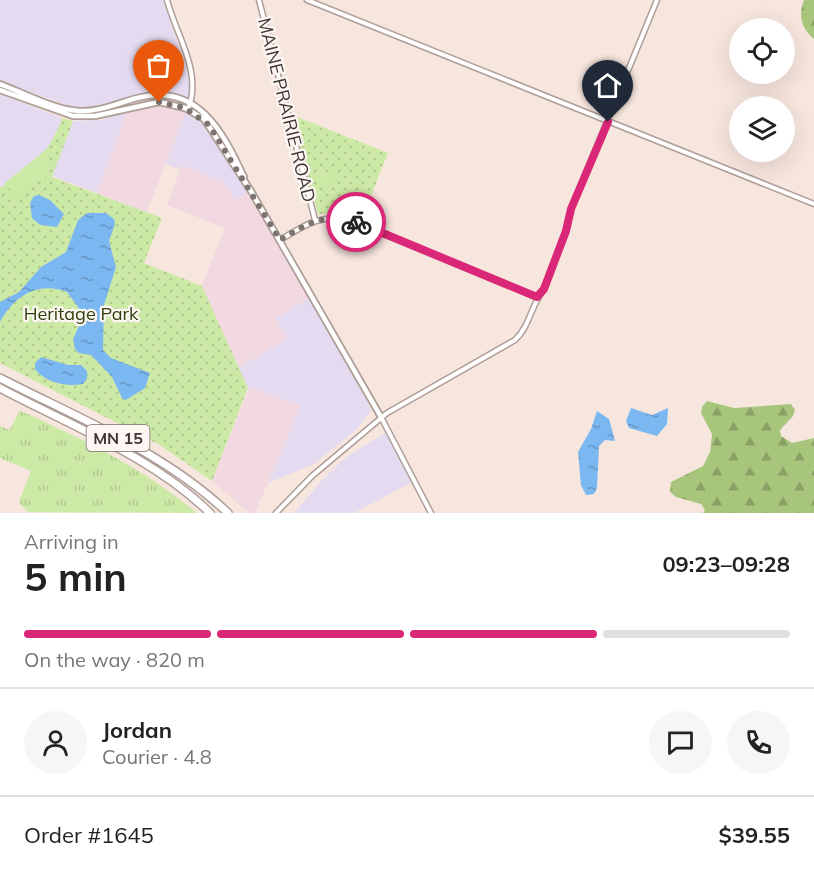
<!DOCTYPE html>
<meta charset="utf-8">
<style>
:root{--surface:#fff;--page:#f6f6f6;--text:#222;--muted:#767676;--line:#e0e0e0;--accent:#db2777}
body{margin:0;font-family:Mulish,sans-serif;background:var(--page);color:var(--text);height:100vh;display:flex;flex-direction:column;font-size:22px;white-space:nowrap}
*{box-sizing:border-box;margin:0}
p{font-size:20px;color:var(--muted)}
.icon{flex:none;width:33px;height:33px;fill:none;stroke:currentColor;stroke-width:2;stroke-linecap:round;stroke-linejoin:round}
.map{position:relative;height:513px;overflow:hidden}
.drawer{display:flex;flex-direction:column;background:var(--surface);flex:1}
.drawer>*{flex:none}
.controls{position:absolute;left:729px;top:18px;display:grid;gap:12px}
.controls a{display:grid;place-items:center;width:66px;height:66px;border-radius:50%;background:var(--surface);box-shadow:0 6px 24px #0002;font-size:30px}
.pin{position:absolute;display:grid;place-items:center;width:51px;height:51px;color:#fff;margin:-62px -26px;border-radius:50% 50% 50% 0;rotate:-45deg;box-shadow:0 0 6px #0007}
.pin .icon{rotate:45deg}
.courier{position:absolute;display:grid;place-items:center;width:60px;height:60px;margin:-30px;border:4px solid #db2777;border-radius:50%;background:#fff;color:#222;box-shadow:0 2px 8px #0007}
.headline em{font-style:normal;font-weight:700}
.headline div{display:flex;flex-direction:column-reverse}
.headline{display:flex;align-items:center;justify-content:space-between;height:102px;padding:0 24px}
h1{font-size:39px;font-weight:700;line-height:45px}
.bar{display:grid;grid-template-columns:repeat(4,1fr);gap:9px 6px;align-content:center;height:72px;padding:0 24px}
.bar i{height:8px;border-radius:4px;background:var(--line)}
.bar .active{background:var(--accent)}
.bar p{grid-column:span 4}
.line{display:flex;align-items:center;gap:15px;padding:0 24px;border-top:2px solid var(--line)}
.line div{flex:1}
.round{display:grid;place-items:center;flex:none;width:63px;height:63px;border-radius:32px;background:var(--page)}
.map>svg:first-child{display:block}
</style>
<div class="map">
<svg width="814" height="513" viewBox="0 0 814 513">
<defs>
<pattern id="grass-tufts" width="24" height="20" patternUnits="userSpaceOnUse" patternTransform="scale(1.5)"><rect width="24" height="20" fill="#cde9a6"/><path d="M3 7l-1-3M5 7V3M7 7l1-3M15 17l-1-3M17 17v-4M19 17l1-3" fill="none" stroke="#b1c88f"/></pattern>
<pattern id="forest-firs" width="22" height="20" patternUnits="userSpaceOnUse" patternTransform="scale(1.5)"><rect width="22" height="20" fill="#a7c57b"/><path d="M5 1l3.5 6h-7zM16 11l3.5 6h-7z" fill="#89a165"/></pattern>
<pattern id="park-dots" width="8" height="8" patternUnits="userSpaceOnUse" patternTransform="scale(1.5)"><rect width="8" height="8" fill="#cde9a6"/><path d="M2 2h.1M6 6h.1" fill="none" stroke="#b1c88f" stroke-width="1.8" stroke-linecap="round"/></pattern>
<pattern id="water-ripples" width="26" height="14" patternUnits="userSpaceOnUse" patternTransform="scale(1.5)"><rect width="26" height="14" fill="#7bb8f1"/><path d="M2 4q2-2 4 0t4 0M15 11q2-2 4 0t4 0" fill="none" stroke="#6696c4"/></pattern>
</defs>
<rect width="100%" height="100%" fill="#f7e6de"/>
<path fill="#e5dbf0" d="M0,0H163L191,81L188,100L149,94L93,109H79L0,82Z
M0,94L62,118L59,131L40,159L14,181L0,187Z
M128,110L97,193L52,176L73,121L101,120Z
M186,110L198,118L209,130L247,193L235,200L182,165L180,170L166,164Z
M309,298L367,398L371,411L357,429L314,464L268,483L300,406L250,387L248,388L238,368L286,339L276,318Z
M388,431L414,481L354,513H294L322,480L346,457Z"/>
<path fill="#f1d8e1" d="M152,105L186,110L147,212L97,193L128,110Z
M182,165L225,183L235,200L247,193L309,298L276,318L287,339L238,368L202,286L225,228L167,205Z
M250,387L301,406L255,513H249L212,481Z"/>
<path fill="url(#grass-tufts)" d="M19,411C34,415 48,424 62,430C110,453 157,479 197,513L28,512L19,502L31,471L0,458V426L10,430Z"/>
<path fill="url(#forest-firs)" d="M804,0H814V39C801,28 798,16 804,0Z
M707,401L734,408L791,404L795,410L793,416L780,430L781,436L792,443L814,438V513H703L705,510L701,504L676,497L670,492L671,482L703,466L710,452L712,434L701,413L702,407Z"/>
<path fill="url(#park-dots)" d="M292,115L388,153L361,221L339,214H318Z
M62,118L73,121L52,177L162,218L144,263L202,286L248,388L212,481L158,444L0,363V187C30,174 52,148 62,118Z"/>
<path fill="#cde9a6" d="M48,148L47,176L15,197L5,183Z
M324,173L337,178L332,189L317,182L320,174Z"/>
<path fill="url(#water-ripples)" d="M39,195L50,200L64,214L57,227L40,225L32,218L30,203L34,196Z
M87,213H106L114,219L115,224L109,241L116,267L104,305L103,350L111,358L150,373L145,388L126,400L122,398L112,377L91,355L79,353L75,349L73,339L84,315L67,292C38,281 14,296 0,322V302L19,292L41,267L66,252L78,220Z
M41,357L68,365H81L87,371V379L83,384C66,387 46,383 35,369V363Z
M631,408L652,415L668,408L667,424L657,436L629,428L626,421Z
M597,411L609,419L615,441L605,440L599,446L597,488L594,494L586,495L581,485L578,452L591,429Z"/>
<g fill="none" stroke-linecap="round" stroke-linejoin="round">
<defs>
<path id="tertiary" d="M167,0C176,35 203,73 188,109
M259,0L315,220
M307,0L814,204
M280,240C307,224 319,214 352,221L537,297
M381,417L431,513
M276,513L312,476L387,413L515,340C530,326 531,305 544,289L566,231L571,209L657,0"/>
<path id="secondary" d="M0,84C24,93 53,109 79,111C99,112 118,103 137,98C198,82 223,132 244,177
M0,90L73,116H95L159,102L185,108L204,119L251,191L381,417"/>
<path id="motorway" d="M0,378C78,418 164,452 228,513
M0,388C70,425 153,457 210,513"/>
</defs>
<use href="#tertiary" stroke="#ae9e97" stroke-width="7"/>
<use href="#secondary" stroke="#ae9e97" stroke-width="8"/>
<use href="#motorway" stroke="#ae9e97" stroke-width="10"/>
<use href="#tertiary" stroke="#fff" stroke-width="4"/>
<use href="#secondary" stroke="#fff" stroke-width="4.5"/>
<use href="#motorway" stroke="#fff" stroke-width="7"/>
</g>
<g fill="none" stroke-linecap="round" stroke-linejoin="round">
<path stroke="#7e746f" stroke-width="6" stroke-dasharray="0 10.8" d="M159,102L185,108L209,125L280,240C305,225 326,211 356,222"/>
<path stroke="#db2777" stroke-width="8" d="M356,222L537,297L544,289L566,231L571,209L608,122"/>
</g>
<g text-anchor="middle" dominant-baseline="central" stroke-width="4.5" stroke-linejoin="round" paint-order="stroke">
<rect fill="#fdf6f3" stroke="#77706d" stroke-width="1.5" x="86.5" y="425" width="63" height="26" rx="4.5"/>
<g font-size="16" font-weight="bold" fill="#3d3633">
<text x="118" y="438">MN 15</text>
</g>
<g font-size="18" fill="#3d3633" stroke="#fdf6f3">
<text transform="translate(287 110) rotate(76)">MAINE PRAIRIE ROAD</text>
</g>
<g font-size="18" fill="#2f410b" stroke="#fdf6f3">
<text x="81" y="313">Heritage Park</text>
</g>
</g>
</svg>
<div class="controls">
<a><svg class="icon" aria-label="locate" viewBox="0 0 24 24"><circle cx="12" cy="12" r="6"/><path d="M12 2v4M12 18v4M2 12h4M18 12h4"/></svg></a>
<a><svg class="icon" aria-label="layers" viewBox="0 0 24 24"><path d="M12 4l9 5-9 5-9-5zM3 14l9 5 9-5"/></svg></a>
</div>
<div class="pin" style="left:159px;top:102px;background:#ea580c"><svg class="icon" aria-label="bag" viewBox="0 0 24 24"><path d="M5 8h14l-1 12H6zM9 8a3 3 0 0 1 6 0"/></svg></div>
<div class="pin" style="left:608px;top:122px;background:#1f2937"><svg class="icon" aria-label="home" viewBox="0 0 24 24"><path d="M3 11l9-7 9 7M6 9v11h12V9"/></svg></div>
<div class="courier" style="left:356px;top:222px"><svg class="icon" aria-label="bike" viewBox="0 0 24 24"><circle cx="6" cy="16" r="4"/><circle cx="18" cy="16" r="4"/><path d="M6 16l4-8h5l3 8M10 8l3 8H6M13 5h3"/></svg></div>
</div>
<section class="drawer">
<div class="headline"><div><h1>5 min</h1><p>Arriving in</p></div><em>09:23–09:28</em></div>
<div class="bar"><i class="active"></i><i class="active"></i><i class="active"></i><i></i><p>On the way · 820 m</p></div>
<div class="line" style="height:108px"><a class="round"><svg class="icon" aria-label="person" viewBox="0 0 24 24"><circle cx="12" cy="8" r="4"/><path d="M4 21q1-7 8-7t8 7"/></svg></a><div><b>Jordan</b><p>Courier · 4.8</p></div><a class="round"><svg class="icon" aria-label="chat" viewBox="0 0 24 24"><path d="M4 5h16v11H9l-5 4z"/></svg></a><a class="round"><svg class="icon" aria-label="phone" viewBox="0 0 24 24"><path d="M5 4h4l2 5-3 2q2 4 5 5l2-3 5 2v4C11 20 4 13 5 4z"/></svg></a></div>
<div class="line" style="height:78px"><div>Order #1645</div><b>$39.55</b></div>
</section>
